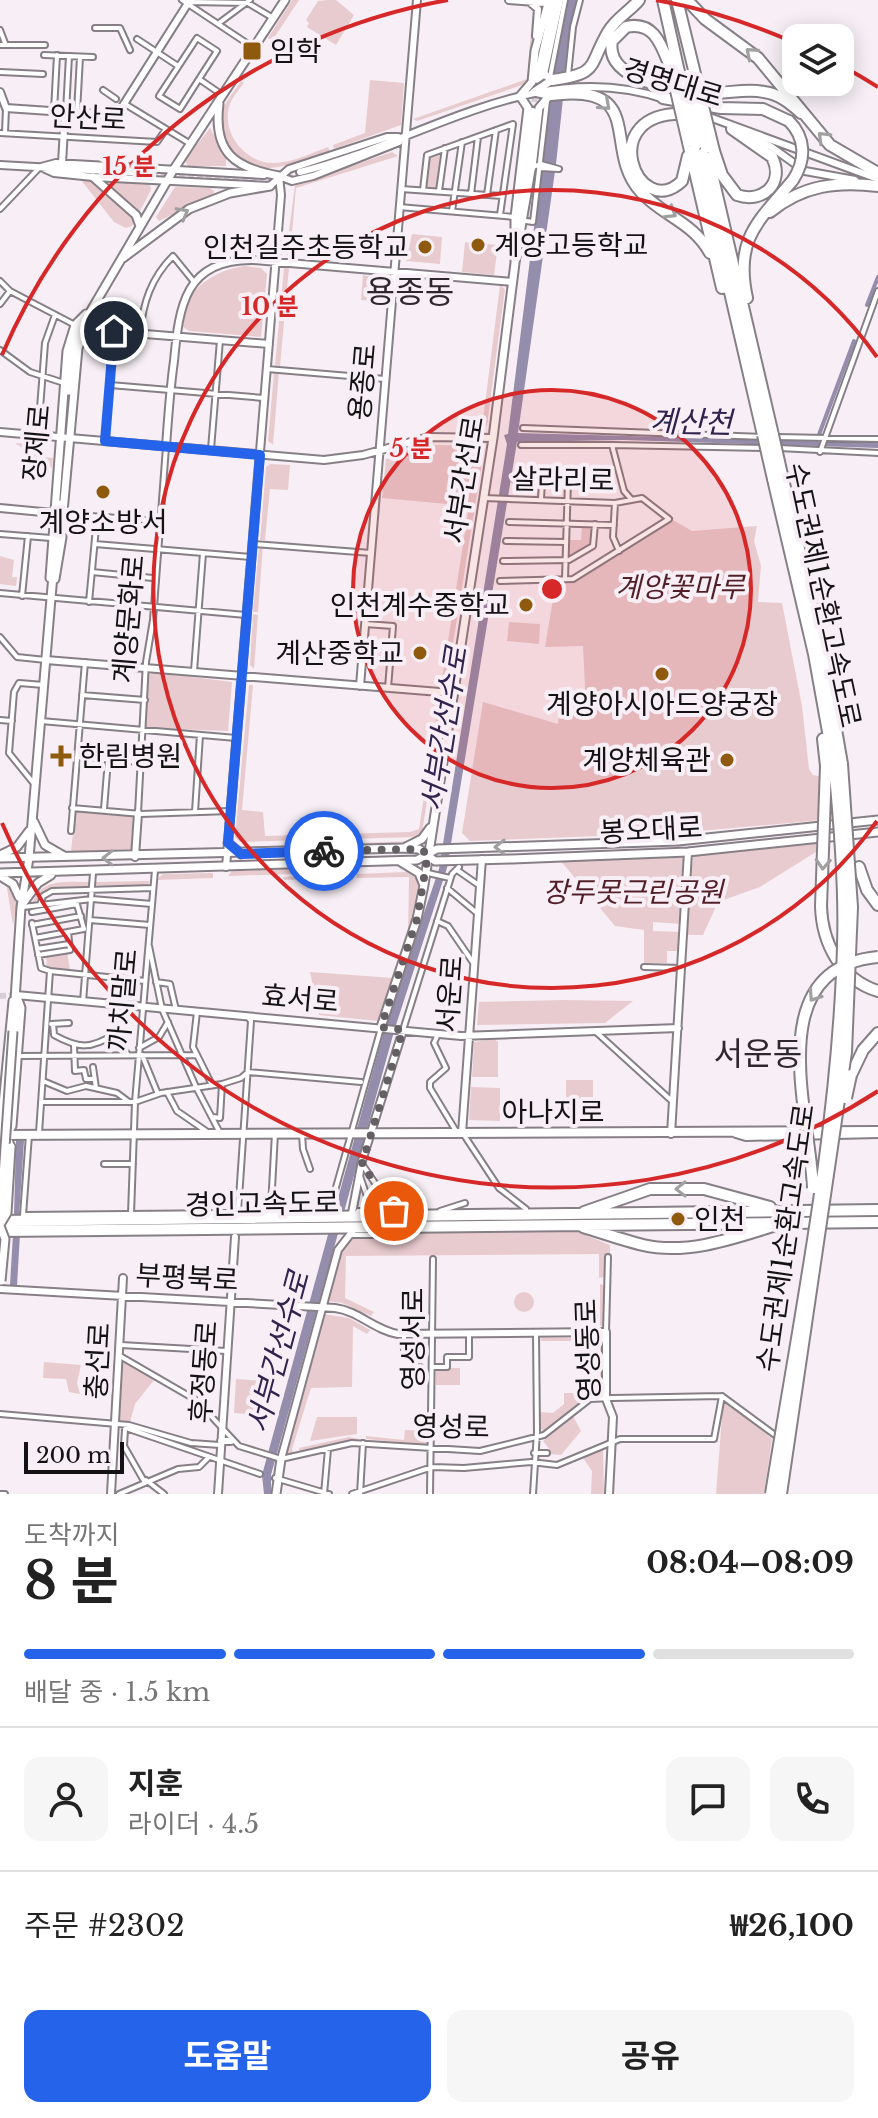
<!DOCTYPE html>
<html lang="ko">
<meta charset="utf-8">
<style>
:root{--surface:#fff;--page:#f6f6f6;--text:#222;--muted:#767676;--line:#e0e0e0;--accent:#2563eb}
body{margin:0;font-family:"Libre Baskerville","Noto Sans KR",serif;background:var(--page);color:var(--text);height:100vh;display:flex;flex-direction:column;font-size:30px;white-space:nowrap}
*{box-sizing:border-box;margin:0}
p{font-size:26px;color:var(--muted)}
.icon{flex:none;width:44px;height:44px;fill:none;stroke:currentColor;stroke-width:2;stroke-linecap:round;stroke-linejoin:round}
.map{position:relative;height:1494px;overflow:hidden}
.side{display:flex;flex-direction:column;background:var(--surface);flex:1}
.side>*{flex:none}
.buttons{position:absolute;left:782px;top:24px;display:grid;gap:16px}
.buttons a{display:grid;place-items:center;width:72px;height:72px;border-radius:16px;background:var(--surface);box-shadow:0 4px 20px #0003;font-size:40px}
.scale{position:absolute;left:24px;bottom:20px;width:100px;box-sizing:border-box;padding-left:8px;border:4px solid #151214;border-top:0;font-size:22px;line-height:28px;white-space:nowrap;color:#151214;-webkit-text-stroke:6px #f7eff5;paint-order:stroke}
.pin{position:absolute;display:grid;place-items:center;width:68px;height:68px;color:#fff;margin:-34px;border:4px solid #fff;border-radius:50%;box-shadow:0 2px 8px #0007}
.courier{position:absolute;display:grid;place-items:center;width:80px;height:80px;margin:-40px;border:6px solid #2563eb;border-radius:50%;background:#fff;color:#222;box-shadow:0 2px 10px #0007}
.summary em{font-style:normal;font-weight:700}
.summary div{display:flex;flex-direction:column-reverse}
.summary{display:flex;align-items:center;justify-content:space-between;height:136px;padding:0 24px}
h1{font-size:52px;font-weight:700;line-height:60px}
.bar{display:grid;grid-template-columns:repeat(4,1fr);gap:12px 8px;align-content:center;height:96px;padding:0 24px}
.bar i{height:10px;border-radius:6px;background:var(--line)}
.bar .current{background:var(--accent)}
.bar p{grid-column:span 4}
.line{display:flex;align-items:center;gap:20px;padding:0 24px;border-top:2px solid var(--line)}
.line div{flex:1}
.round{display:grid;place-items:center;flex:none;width:84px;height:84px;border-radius:16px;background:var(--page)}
.primary-button{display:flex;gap:16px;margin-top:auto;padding:16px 24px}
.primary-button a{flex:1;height:92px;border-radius:16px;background:var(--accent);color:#fff;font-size:32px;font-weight:700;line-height:92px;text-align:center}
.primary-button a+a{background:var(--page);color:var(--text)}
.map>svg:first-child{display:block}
</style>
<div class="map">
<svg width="878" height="1494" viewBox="0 0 878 1494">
<rect width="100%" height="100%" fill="#f7eff5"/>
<path fill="#e8cbce" d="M292,0H299L272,41L268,38Z
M328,0H336L354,15L336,45L307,27L309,23L306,20L318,1Z
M533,8L537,14L528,83L417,121L413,119L527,79Z
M370,80L404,83L401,125L334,149L333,145L365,133Z
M241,81L244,83C239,89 233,97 230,104C220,132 245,163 273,163C293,163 311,153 328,147L330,151C310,157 289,167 269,168C241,170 215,141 222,113C224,102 235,91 241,81Z
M210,128L226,157V166H188L185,160Z
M392,152L398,156L296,188L290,257L286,254L295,185Z
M440,152L437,187L427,188L429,156Z
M81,180L150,184L151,190L132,226L126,228L114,222Z
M175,187L210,188L214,191L213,195L159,221L156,217Z
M412,234L442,237L440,264L406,261Z
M465,242L498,245L494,275L462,272Z
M244,266L261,268L267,274L261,337L189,331L183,327C178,293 214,270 244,266Z
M284,268H289L280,366L275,365Z
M363,275L387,280L386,302L361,300Z
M500,285L505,289L487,425L482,428Z
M274,372H279L273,445L268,441Z
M15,443L36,445V456L53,458L52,468Z
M436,445L481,446L484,450L447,681L441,686L469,506L382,498L386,459Z
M270,464L290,465L288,490L270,489L265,540H260L266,467Z
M673,520L692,531L757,526L754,541L761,566L758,602L782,603L802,706L809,769L813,775L823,777L822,820L677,833L470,841L462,833L483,702L558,724L559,708L586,707L583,646L545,647L556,581L574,580Z
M582,525H593L592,545L568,557V540H581Z
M259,546H263L258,612H253Z
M0,556L14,560L12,577H17L16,586L0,584Z
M253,614L258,615L254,669L250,665Z
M509,622L540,624L539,644L507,641Z
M154,672L232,682L228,731L146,728L147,676Z
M249,685H253L242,810L263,812L265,836L410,832L419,829L439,699L443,700L422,833L416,837L240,842L235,837Z
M75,811L133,814L131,849L71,852Z
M416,841L403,845L246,852L238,847Z
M820,841L819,850L760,887L718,902L703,935H686L693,855Z
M683,856L681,924L653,922V931L681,932L678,951H667V963H644V930L615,926L560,860Z
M349,867L353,872L228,876L232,871Z
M406,872L419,880L408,937L409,877L357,878V874Z
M213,873V878L156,880L163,874Z
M354,874V878L284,880L283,877Z
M150,881L147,886L95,885V882Z
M6,882L10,885L17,902L13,925Z
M91,882L87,888L48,889L32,905C39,877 68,882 91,882Z
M67,951L70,970L47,967L46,955Z
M310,972L393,978L378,1021L319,1015Z
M564,1000L633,1001L605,1023L477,1025L479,1002Z
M494,1039L498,1042V1077H472L474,1042Z
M566,1080H593V1124H569L566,1119Z
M471,1087L500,1088V1121L469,1120Z
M354,1232H578L610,1245V1254H605L604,1277L599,1278V1254L346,1256L345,1298L374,1312L371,1316L342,1303L327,1301L343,1243Z
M600,1284L605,1286L604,1326L552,1328L600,1326Z
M514 1302a10 10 0 1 1 20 0a10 10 0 1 1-20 0Z
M323,1314L349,1318L370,1330L367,1334L353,1326L352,1387L311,1388L292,1449L294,1455L282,1456Z
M542,1338H601L603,1341L602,1394L589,1397L544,1432L540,1428V1412L553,1413L564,1404V1393H581L590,1385L600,1384V1341H540Z
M122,1361L154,1380L135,1404L130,1422L119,1421Z
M44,1362L81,1365L77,1383L80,1394L69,1392L66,1379L43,1378Z
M436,1368H460V1385H436Z
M236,1379L264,1381L262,1415L234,1413Z
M728,1401L772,1439L764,1494H716L723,1403Z
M573,1416L581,1431L561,1455L547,1454L550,1450L543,1441Z
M317,1417H357V1434L310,1441Z
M405,1430L429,1431L430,1445L366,1439V1436L404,1440Z
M349,1437L360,1439L300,1453L299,1448Z
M603,1448L604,1494H591L592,1471L583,1458Z"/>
<path fill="#948dac" d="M566,0H578L570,33L556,164L518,433L878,443V448L623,440L517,442L447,868L395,1028L271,1475V1494H264L262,1475L385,1027L439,869L507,444L504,435L508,434L558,37Z
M16,1140L24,1141L19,1216L14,1215Z
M13,1234H20L17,1286L10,1285Z"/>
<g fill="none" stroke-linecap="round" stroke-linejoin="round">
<path stroke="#948dac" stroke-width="4" d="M867,305L878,277
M817,440L854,341"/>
<path stroke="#d5ced3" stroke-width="6" stroke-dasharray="6 3" stroke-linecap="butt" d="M533,111L538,75
M143,173L246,180L300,172
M0,996L16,995"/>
<path stroke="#d5ced3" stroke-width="7" stroke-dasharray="7 3.5" stroke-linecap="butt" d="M59,504L69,391"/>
<defs>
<path id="minor" d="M182,0L254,48
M190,2L248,3L273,18
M219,23L250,0
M95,28H120L130,50
M0,30L5,43
M137,39L178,66
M0,45H45
M44,55L93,57
M0,72L43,74
M568,75L573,27L580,0
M550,77L565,0
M199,79L180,109L159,96L197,38L217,51L199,79L221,94
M103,90L116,99
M125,104L189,143
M54,111L57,55
M66,112L69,56
M77,112L80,57
M0,133L157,142L166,129
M5,133L6,108
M532,167L541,164L559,169L540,168
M401,189L502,196
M423,190L427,155L513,124L500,215
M439,191L445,148
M471,194L478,137
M487,195L496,130
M399,207L515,217
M0,209L40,167
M452,211L462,142
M526,221L533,222L547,101
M0,281L10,291L75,325
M0,304L10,291
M140,333C143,303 151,278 173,256L194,282
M0,350L30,372L64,383
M267,369L385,379
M110,385L264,398
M523,428L764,437
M38,435L45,343L55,315
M777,437L878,439
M105,441L114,331
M521,445H612L624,491L631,499
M612,445L766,448
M779,448L878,453
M211,449L220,340
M820,452L878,291
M515,480L568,481L565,579
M484,498L615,503L642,498L669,519L573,579L500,581
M541,500L542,480
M615,503L613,537L619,551
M63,514L159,521
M509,522L614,525
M0,534L51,538
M506,541L566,542
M95,544L251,557
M254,544L371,553
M503,561L569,560L593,546L595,524
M92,572L153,578
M0,593L246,615
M22,596L28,536
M89,602L97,517
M365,624L393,626L388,688
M0,637L17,657L46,660
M194,671L203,553
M82,695L145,700
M0,720L12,721
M41,721L236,738
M77,757L140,762
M35,785L9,753L14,692L19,683L44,685
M72,808L141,814L230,811
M104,809L108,760
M195,812L200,735
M138,813L146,662L153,620L166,447
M71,831L85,662
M457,870L480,886
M428,873L450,878
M447,888L478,914
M40,905L43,896L52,891L153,888
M23,907L92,899L152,904
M32,912L77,904
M90,920L150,925
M437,921L448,926L474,964
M32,923L41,968L50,971
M32,925L81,916
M35,938L84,929L76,901
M149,946L162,1009L196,1087L220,1133
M37,949L69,944
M38,955L70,950L68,932
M644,967L681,968
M156,982L170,984L176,1010
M83,1002L93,873
M197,1012L193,1047L212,1085
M51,1024L69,1023
M53,1024L54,1035C79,1049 91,1049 115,1034L128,1055
M403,1030L452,874L459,867
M595,1031L673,1102
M438,1034L434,1043L446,1068L430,1082V1088L456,1131
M74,1045L75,1071L84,1070L86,1079H94
M139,1048L159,1037L168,1022
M142,1055L158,1094
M19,1056L197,1055
M93,1067L96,1088
M43,1081L67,1091L86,1086L117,1093L129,1102
M167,1092L177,1111L206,1131
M42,1102H135L161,1093L222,1084L241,1078L248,1072L361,1082
M213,1117L220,1118L222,1084
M39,1133L50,971L145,981
M302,1134L303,1149L310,1169
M29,1135L23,1215L329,1212L381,1028
M464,1135L499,1188L526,1209
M104,1164H133
M362,1164L394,1211
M360,1176L372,1211
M271,1207L275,1133
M358,1211H399
M440,1211L465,1203
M238,1213L251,1021L248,1017
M131,1214L135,1102L155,870
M351,1235H383
M606,1332L608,1257
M404,1334V1357H416V1367H420
M121,1345L226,1351
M120,1356L196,1400L239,1446L281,1459L352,1443L480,1451L544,1435L590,1399L612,1398L722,1396L779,1438
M433,1367H447V1357H469V1334
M0,1414L129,1425L191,1443L220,1445
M129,1427L125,1429L124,1446L144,1481
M129,1429L260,1474
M534,1453H547
M275,1478L329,1494
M146,1480L164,1494
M0,1494H5
M119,1494L178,1469L199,1467L209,1457
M324,1494L328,1449
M352,1494L432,1467L464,1468L531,1462L557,1465L620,1439H714L722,1396
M360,1494L363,1443
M430,1494L433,1259
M533,1494L537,1432L536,1333"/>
<path id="tertiary" d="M509,0L548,3
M531,3L538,9L536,36
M538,73L554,0
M544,74L560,0
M0,92L6,108L65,112
M704,115L878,179
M745,135L770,146L805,171L855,180
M62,163L65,112L117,115L190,0
M0,165L143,173
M41,167L54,173L93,177L270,186L289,169L387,137H398
M41,167L56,163L264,175
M300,172C420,143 538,55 664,99
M279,176L292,181L313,176L399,142
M518,244L533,111
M516,260L532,167
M82,335L96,330L269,344
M0,432L324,460L363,455L429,437L493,438
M166,447C168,418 170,389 174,361C179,306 185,259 253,260L513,282
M0,508L53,513
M46,660L452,693
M360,686L417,0
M135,857L138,813
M226,867L281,195L279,176
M16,995L461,1036L678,1028
M462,1133L482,859
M671,1134L688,852
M352,1213L362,1161L403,1030
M0,1289L335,1308C359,1311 374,1330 398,1334L606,1332V1399L613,1417L609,1494
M221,1441H231
M281,1459L338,1250L352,1232
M111,1494L123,1278
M218,1494L235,1237"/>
<path id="secondary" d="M534,75L537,79L544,74L552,80L534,92L548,95
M219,104C213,152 234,168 279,176
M532,167L539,108L550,95
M93,177L136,215L140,226
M123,258L189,209L230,193L270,186
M69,391L73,348L82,326L174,169L285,0
M63,512L78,348L85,331
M50,578L67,351L75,325L86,314
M55,579L62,537
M34,822L45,845L64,856
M228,843L241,854
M406,847L422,839L430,828
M0,855L17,847L29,831
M0,858L403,848L419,849L435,861L512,859L688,852L878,832
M401,862L419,873L423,883
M0,873L417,860L437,849L678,841L878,820
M0,876L13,884L19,897
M24,902L38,883L51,875
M381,1027L417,919L424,885L493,438L515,263V217L528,108L520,96L532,82L535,51L549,0
M13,1031L21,907L29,858L59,504
M0,1146L12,1126L21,1008L17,997
M11,1147L1,1126L13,1001
M276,1494L281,1459"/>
<path id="primary" d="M736,1133L746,1136L878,1133
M0,1135L878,1131"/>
<path id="motorway" d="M663,0L679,72
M677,0L696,78
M687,0L705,19L758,58L830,145L878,173
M671,69C662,47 655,20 626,27L612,41C604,81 678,91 708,93C727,94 746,88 764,92C779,94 790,103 801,113
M552,80C600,74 588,66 608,32C615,19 630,11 639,0
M550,95C649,82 601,149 641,192C663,216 693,222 710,253
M663,98L721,108L763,109L789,121
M687,114C592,109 638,224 682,181L688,156
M688,142L722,288
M696,145L763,435
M706,148L773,435
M714,151L722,175L737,195C763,204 785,183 772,157L732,129
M770,212C803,185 837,181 878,186
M747,298C734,238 759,221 793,180
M773,479L814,654L834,765
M783,479L822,648L842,764
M823,739L826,766
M859,867L867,890L878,905
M821,906C822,943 841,980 878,991
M851,1075L863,1050L878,1033
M584,1212L650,1189H704L770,1207
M0,1221L878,1210
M583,1227C603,1233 623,1240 643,1245C686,1255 732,1239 773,1226
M0,1231L878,1222"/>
</defs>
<use href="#minor" stroke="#877f86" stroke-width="8"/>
<use href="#tertiary" stroke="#877f86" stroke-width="10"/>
<use href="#secondary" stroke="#877f86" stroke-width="11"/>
<use href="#primary" stroke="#877f86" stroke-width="12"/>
<use href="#motorway" stroke="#877f86" stroke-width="14"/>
<use href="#minor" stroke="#fff" stroke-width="4"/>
<use href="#tertiary" stroke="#fff" stroke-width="6"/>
<use href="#secondary" stroke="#fff" stroke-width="7"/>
<use href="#primary" stroke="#fff" stroke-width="8"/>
<use href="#motorway" stroke="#fff" stroke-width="10"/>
<defs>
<path id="secondary-bridge" d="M0,1220L13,1031
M1,1223L7,1213L11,1147
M0,1226L5,1239L1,1281"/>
<path id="motorway-bridge" d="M671,69L688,142
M679,72L696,145
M688,75L706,148
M696,78L714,151
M789,121C806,138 806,160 793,180
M763,435L773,479
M773,435L783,479
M821,906L826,766
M846,1098L851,1075
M813,1188C810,1113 760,968 878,957
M771,1494C800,1313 838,1130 843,946C845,886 840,825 834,765
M781,1494L846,1052L852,907L842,764"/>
</defs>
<use href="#secondary-bridge" stroke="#877f86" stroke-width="11" stroke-linecap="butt"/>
<use href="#motorway-bridge" stroke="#877f86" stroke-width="14" stroke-linecap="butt"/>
<use href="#secondary-bridge" stroke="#fff" stroke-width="7"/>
<use href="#motorway-bridge" stroke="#fff" stroke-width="10"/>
</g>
<defs><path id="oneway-chevron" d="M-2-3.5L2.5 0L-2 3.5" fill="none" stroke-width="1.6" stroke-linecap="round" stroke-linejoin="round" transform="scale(2)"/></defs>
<g stroke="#a1a0a1">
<use href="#oneway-chevron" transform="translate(751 53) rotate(-139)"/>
<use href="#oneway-chevron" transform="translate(605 105) rotate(42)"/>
<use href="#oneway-chevron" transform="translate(823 137) rotate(-135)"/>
<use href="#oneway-chevron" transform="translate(183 213) rotate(-29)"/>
<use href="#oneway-chevron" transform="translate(671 213) rotate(32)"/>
<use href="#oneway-chevron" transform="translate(500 847) rotate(-179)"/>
<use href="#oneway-chevron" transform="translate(108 858) rotate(179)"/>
<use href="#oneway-chevron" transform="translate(823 864) rotate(93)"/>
<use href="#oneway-chevron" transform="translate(814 996) rotate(124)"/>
<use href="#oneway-chevron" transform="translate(681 1189) rotate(179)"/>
</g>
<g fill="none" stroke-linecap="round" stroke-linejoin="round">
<path stroke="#645f63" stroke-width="8" stroke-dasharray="0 14.4" d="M324,851L419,849L428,854L417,919L381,1027L403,1030L362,1164L394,1211"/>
<path stroke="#2563eb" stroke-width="10" d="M114,331L105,441L260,455L228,843L241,854L324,851"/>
</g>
<circle cx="552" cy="589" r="199" fill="#d62828" fill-opacity=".12"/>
<g fill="none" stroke="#d62828" stroke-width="4">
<circle cx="552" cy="589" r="199"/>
<path d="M877 821A399 399 0 1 1 877 357"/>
<path d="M878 1091A598 598 0 0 1 2 823M2 355A598 598 0 0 1 448 0M656 0A598 598 0 0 1 795 43M842 66A598 598 0 0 1 878 87"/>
</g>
<g fill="#905a0e" stroke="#f7eff5" stroke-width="3">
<rect x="242" y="41" width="20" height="20" rx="4"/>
<circle cx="478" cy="245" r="8"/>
<circle cx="425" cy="247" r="8"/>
<circle cx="103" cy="492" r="8"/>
<circle cx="526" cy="605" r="8"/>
<circle cx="420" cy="653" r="8"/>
<circle cx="662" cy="674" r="8"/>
<path d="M57 744h8v8h8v8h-8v8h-8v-8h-8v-8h8z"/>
<circle cx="727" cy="760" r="8"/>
<circle cx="678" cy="1219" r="8"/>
</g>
<g text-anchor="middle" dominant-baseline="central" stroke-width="8" stroke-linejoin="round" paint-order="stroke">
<g font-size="28" fill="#151214" stroke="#f7eff5" text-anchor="start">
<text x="270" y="51">임학</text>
<text x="494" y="245">계양고등학교</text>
<text x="409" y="247" text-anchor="end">인천길주초등학교</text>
<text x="103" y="522" text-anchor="middle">계양소방서</text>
<text x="510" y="605" text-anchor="end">인천계수중학교</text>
<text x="404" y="653" text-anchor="end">계산중학교</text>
<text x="662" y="704" text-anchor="middle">계양아시아드양궁장</text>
<text x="79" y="756">한림병원</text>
<text x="711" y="760" text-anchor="end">계양체육관</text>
<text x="694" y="1219">인천</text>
</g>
<g font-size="28" fill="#151214" stroke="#f7eff5">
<text transform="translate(673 83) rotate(17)">경명대로</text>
<text transform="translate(88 118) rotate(3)">안산로</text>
<text transform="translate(363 382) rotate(-85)">용종로</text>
<text transform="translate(37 443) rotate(-85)">장제로</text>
<text transform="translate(464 480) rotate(-81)">서부간선로</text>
<text transform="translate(563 480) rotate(1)">살라리로</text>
<text transform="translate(823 595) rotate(78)">수도권제1순환고속도로</text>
<text transform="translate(129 619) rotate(-85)">계양문화로</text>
<text transform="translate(651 830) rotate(-3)">봉오대로</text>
<text transform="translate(450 994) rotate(-86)">서운로</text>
<text transform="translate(300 999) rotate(5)">효서로</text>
<text transform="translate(123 1000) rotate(-85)">까치말로</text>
<text x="553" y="1112">아나지로</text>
<text transform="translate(262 1204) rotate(-1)">경인고속도로</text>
<text transform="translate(786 1238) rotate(-82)">수도권제1순환고속도로</text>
<text transform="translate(187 1278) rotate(3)">부평북로</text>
<text transform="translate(413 1339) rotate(-90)">영성서로</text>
<text transform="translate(588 1350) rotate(-92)">영성동로</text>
<text transform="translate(98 1361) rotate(-87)">충선로</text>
<text transform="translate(204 1372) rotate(-86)">후정동로</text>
<text transform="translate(451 1427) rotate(1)">영성로</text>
</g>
<g font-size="28" font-style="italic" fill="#521f29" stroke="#f7eff5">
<text x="680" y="587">계양꽃마루</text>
<text x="633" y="892">장두못근린공원</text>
</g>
<g font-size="30" font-style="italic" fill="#30234e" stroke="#f7eff5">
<text transform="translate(691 422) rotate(1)">계산천</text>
<text transform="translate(444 729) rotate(-81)">서부간선수로</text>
<text transform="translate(278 1352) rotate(-75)">서부간선수로</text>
</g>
<g font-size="32" fill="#2e272c" stroke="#f7eff5">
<text x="410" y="292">용종동</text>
<text x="758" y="1054">서운동</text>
</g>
</g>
<circle cx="552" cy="589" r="12" fill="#d62828" stroke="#f7eff5" stroke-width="4"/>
<g font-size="24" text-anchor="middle" font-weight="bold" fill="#d62828" stroke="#f7eff5" stroke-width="8" stroke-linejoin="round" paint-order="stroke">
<text x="129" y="175">15 분</text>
<text x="270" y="315">10 분</text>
<text x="411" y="457">5 분</text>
</g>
</svg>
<div class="buttons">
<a><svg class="icon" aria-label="layers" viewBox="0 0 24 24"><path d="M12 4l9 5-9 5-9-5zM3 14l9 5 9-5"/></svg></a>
</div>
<div class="scale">200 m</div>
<div class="pin" style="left:394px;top:1211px;background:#ea580c"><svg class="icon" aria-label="bag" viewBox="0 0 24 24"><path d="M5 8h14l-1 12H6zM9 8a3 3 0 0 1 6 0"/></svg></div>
<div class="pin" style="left:114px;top:331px;background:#1f2937"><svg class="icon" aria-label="home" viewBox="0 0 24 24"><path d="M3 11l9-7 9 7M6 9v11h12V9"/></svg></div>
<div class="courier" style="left:324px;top:851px"><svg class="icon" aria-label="bike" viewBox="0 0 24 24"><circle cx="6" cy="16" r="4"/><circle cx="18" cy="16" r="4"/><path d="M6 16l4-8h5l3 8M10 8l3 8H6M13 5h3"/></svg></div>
</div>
<section class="side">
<div class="summary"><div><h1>8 분</h1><p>도착까지</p></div><em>08:04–08:09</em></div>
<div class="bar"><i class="current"></i><i class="current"></i><i class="current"></i><i></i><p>배달 중 · 1.5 km</p></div>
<div class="line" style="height:144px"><a class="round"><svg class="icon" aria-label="person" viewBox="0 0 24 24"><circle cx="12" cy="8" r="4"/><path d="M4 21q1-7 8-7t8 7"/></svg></a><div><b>지훈</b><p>라이더 · 4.5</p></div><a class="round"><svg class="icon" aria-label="chat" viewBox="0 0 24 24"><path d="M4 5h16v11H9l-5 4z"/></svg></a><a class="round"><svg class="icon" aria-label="phone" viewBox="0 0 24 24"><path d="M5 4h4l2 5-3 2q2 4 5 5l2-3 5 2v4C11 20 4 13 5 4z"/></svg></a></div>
<div class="line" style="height:104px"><div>주문 #2302</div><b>₩26,100</b></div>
<div class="primary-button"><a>도움말</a><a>공유</a></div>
</section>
